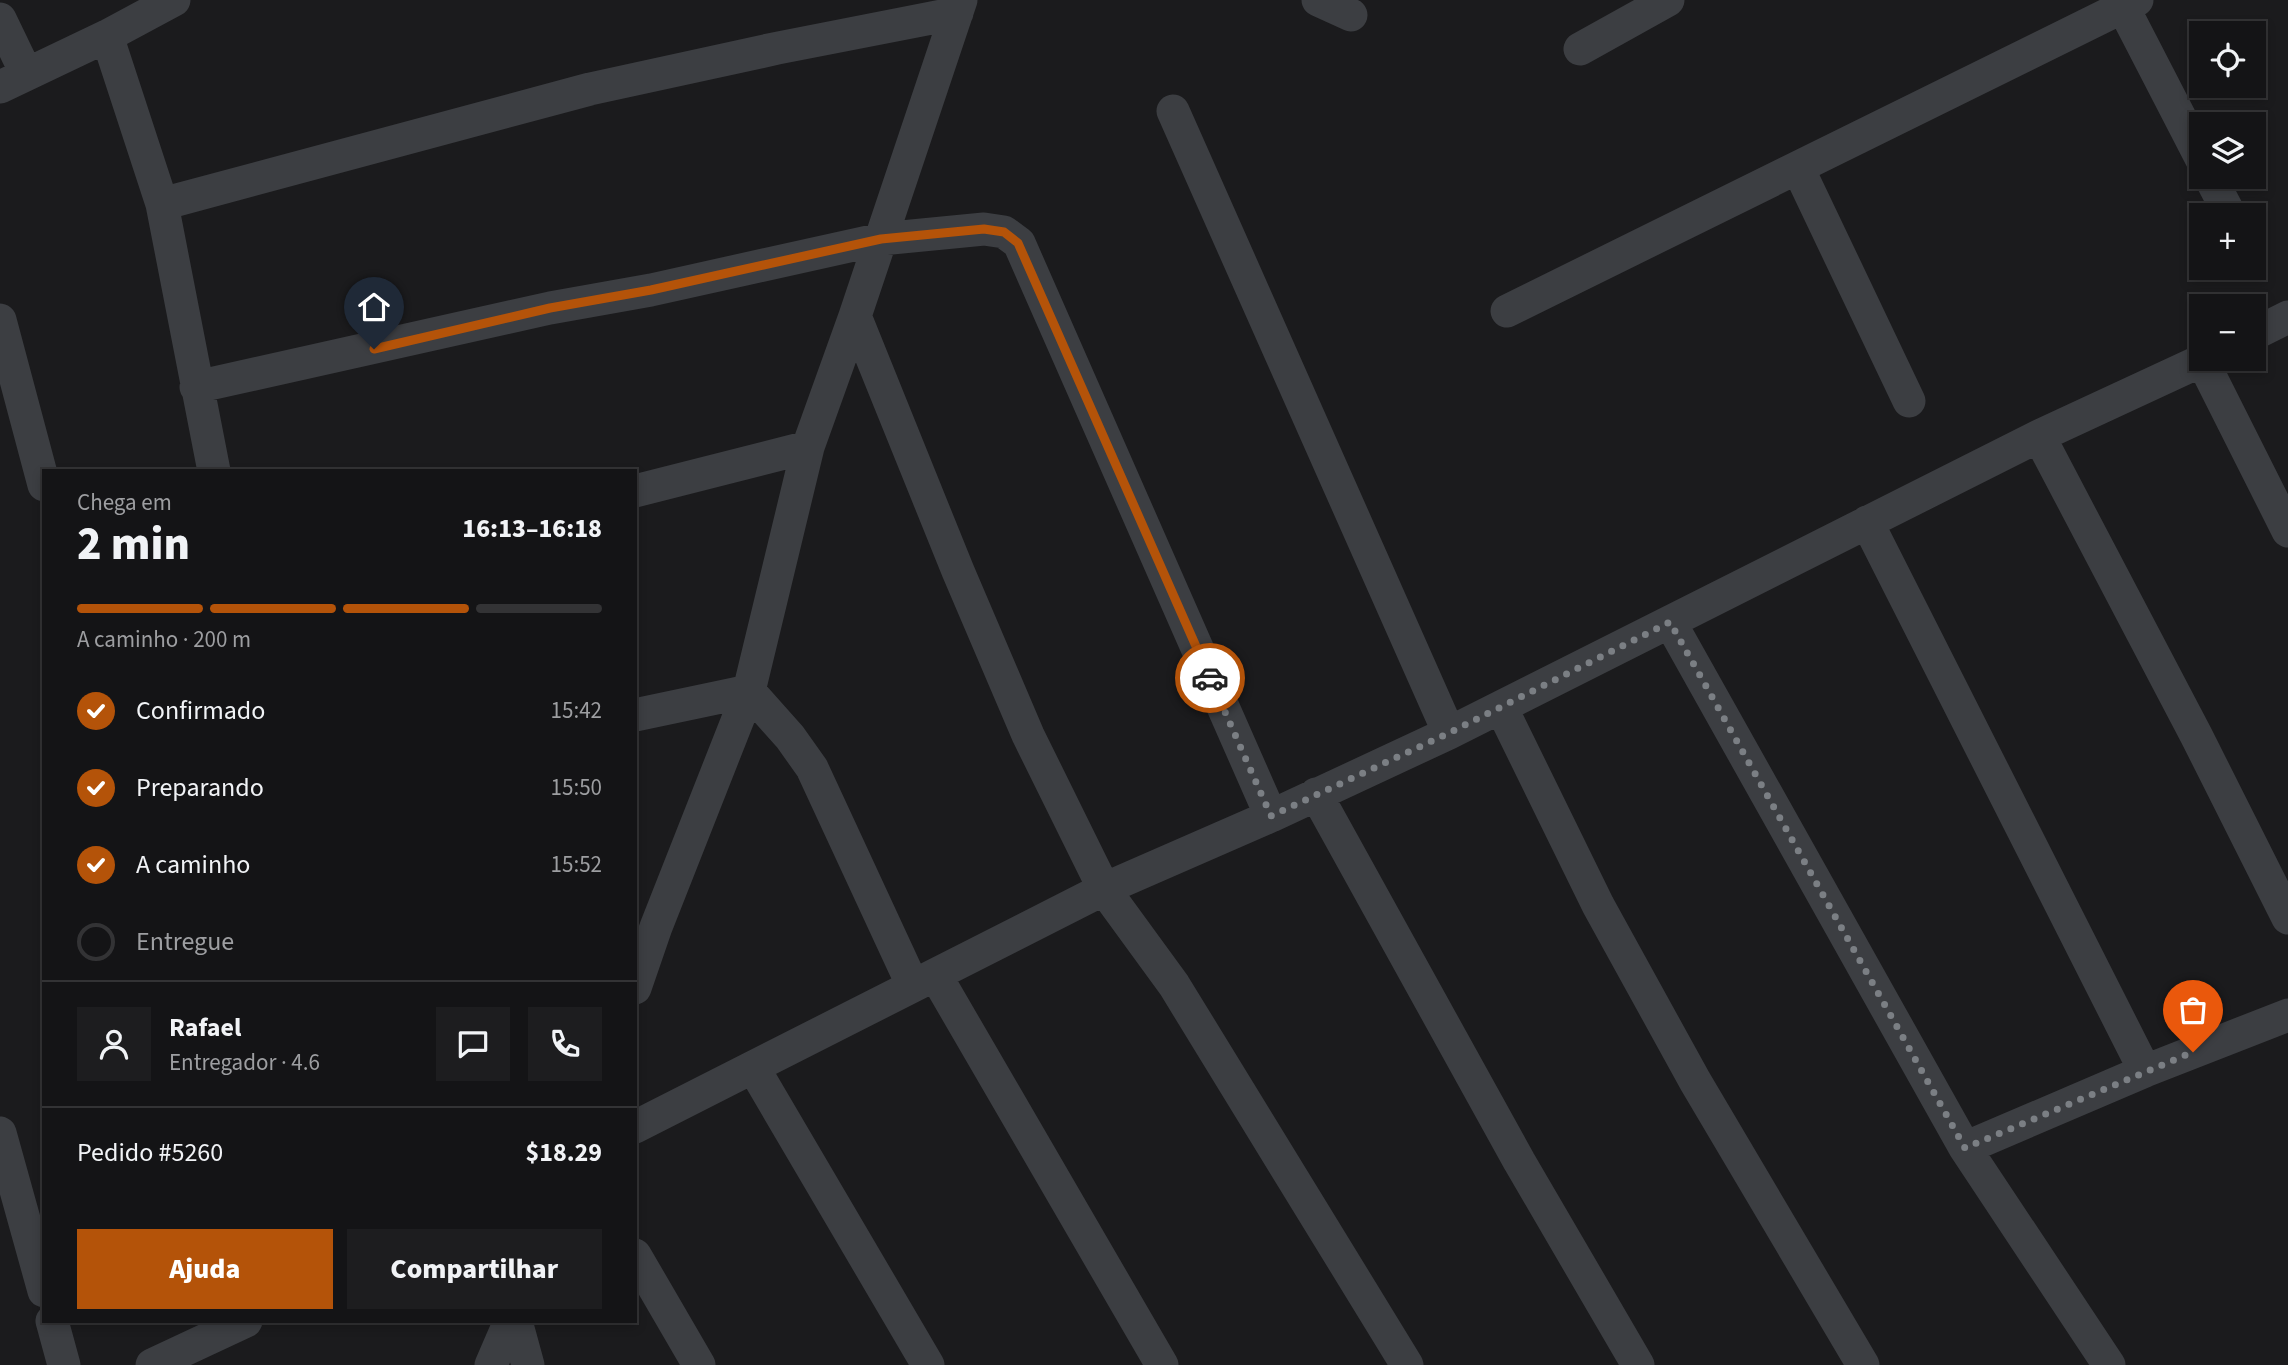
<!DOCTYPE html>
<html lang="pt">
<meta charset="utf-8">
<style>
:root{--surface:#141416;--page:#1d1d1f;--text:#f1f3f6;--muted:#9d9ea1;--line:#333335;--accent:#b45309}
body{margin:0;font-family:"Source Sans 3",sans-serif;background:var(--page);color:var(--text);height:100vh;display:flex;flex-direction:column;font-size:26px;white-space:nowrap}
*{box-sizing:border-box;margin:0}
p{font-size:23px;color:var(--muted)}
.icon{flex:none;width:38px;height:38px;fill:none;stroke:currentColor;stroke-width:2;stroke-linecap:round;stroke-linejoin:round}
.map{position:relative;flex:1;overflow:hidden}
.drawer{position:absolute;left:42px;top:469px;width:595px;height:854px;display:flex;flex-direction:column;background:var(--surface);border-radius:0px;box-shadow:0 4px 10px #0003,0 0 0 2px var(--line)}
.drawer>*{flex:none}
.buttons{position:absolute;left:2189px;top:21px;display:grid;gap:14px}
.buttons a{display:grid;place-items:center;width:77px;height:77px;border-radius:0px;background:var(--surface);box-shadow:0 4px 10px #0003,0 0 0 2px var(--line);font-size:35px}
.pin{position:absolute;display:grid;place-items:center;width:60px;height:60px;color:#fff;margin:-72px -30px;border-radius:50% 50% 50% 0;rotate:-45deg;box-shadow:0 0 7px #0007}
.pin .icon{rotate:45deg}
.courier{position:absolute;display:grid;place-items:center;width:70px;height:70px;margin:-35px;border:5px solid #b45309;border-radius:50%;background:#fff;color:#222;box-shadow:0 2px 9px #0007}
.head em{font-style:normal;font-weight:800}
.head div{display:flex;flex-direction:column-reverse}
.head{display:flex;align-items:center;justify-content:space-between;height:119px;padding:0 35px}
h1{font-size:46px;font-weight:800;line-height:52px}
.bar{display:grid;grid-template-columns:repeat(4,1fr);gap:10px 7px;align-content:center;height:84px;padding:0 35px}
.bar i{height:9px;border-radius:5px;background:var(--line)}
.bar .selected{background:var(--accent)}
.bar p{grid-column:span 4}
.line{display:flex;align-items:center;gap:18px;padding:0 35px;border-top:2px solid var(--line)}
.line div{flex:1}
.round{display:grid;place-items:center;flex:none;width:74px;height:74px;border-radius:0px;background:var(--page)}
ol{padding:0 35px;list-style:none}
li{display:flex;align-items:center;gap:21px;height:77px}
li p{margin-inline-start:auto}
li .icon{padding:7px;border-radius:50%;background:var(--accent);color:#fff;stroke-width:4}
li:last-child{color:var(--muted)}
li i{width:38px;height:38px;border:4px solid var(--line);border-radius:50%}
.primary-button{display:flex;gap:14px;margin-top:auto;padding:14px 35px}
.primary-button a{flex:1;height:80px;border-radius:0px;background:var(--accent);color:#fff;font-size:28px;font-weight:800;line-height:80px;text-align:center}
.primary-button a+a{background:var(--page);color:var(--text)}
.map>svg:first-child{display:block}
</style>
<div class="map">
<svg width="2288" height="1365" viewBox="0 0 2288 1365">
<rect width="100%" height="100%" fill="#1b1b1d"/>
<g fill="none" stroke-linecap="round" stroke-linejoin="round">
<path stroke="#3c3e42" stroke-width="33" d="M1318,0L1351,15
M2123,7L2202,160
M0,19L26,73
M107,36L162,204L214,471
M1580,49L1668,0
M0,87L107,36L174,0
M1173,111L1449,733
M1798,168L1909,401
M2210,177L2230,215
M162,204L590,89L778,48L957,13
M1507,311L2137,0
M855,316L958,571L1028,735L1104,889L1174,985L1407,1365
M0,320L44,485
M2254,334L2288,317
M2202,360L2288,531
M196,387L550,308L651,290L881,239L984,229L1004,232L1019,243L1271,816
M2039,436L2196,735L2288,918
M635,491L808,447
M1867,522L2145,1071
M1670,622L1965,1148L2109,1365
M1501,707L1598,905L1695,1081L1863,1365
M635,715L749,691L790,737L812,768L913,986
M1316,794L1519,1161L1638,1365
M936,976L1162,1365
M635,988L656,927L749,691L808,447L855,316L961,0
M753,1067L928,1365
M635,1127L1104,889L1271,816L1449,733L2039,436L2205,359
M0,1133L44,1291
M1965,1148L2145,1071L2288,1015
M635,1255L699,1365
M52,1321L64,1365
M516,1321L528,1365
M152,1365L246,1321
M491,1365L510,1321"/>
</g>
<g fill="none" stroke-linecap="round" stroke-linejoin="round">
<path stroke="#7b7f84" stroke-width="7" stroke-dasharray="0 12.6" d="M1210,678L1271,816L1449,733L1670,622L1965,1148L2193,1052"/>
<path stroke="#b45309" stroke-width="9" d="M374,349L550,308L651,290L881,239L984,229L1004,232L1018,243L1210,678"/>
</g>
</svg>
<div class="buttons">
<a><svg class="icon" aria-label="locate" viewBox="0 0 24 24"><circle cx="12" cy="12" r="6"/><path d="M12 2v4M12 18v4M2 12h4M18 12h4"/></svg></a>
<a><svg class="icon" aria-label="layers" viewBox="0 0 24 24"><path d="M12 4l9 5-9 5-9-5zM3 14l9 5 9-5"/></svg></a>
<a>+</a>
<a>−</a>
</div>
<div class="pin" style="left:2193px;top:1052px;background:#ea580c"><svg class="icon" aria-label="bag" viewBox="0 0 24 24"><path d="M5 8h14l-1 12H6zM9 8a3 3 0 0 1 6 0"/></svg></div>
<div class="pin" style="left:374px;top:349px;background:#1f2937"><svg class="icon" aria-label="home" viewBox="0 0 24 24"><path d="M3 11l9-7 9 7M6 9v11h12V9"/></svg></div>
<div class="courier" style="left:1210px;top:678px"><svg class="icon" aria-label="car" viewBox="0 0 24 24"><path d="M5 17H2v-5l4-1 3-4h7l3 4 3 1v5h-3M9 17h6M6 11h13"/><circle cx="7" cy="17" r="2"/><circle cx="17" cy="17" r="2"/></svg></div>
<section class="drawer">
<div class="head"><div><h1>2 min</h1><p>Chega em</p></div><em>16:13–16:18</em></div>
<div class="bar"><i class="selected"></i><i class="selected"></i><i class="selected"></i><i></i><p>A caminho · 200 m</p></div>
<ol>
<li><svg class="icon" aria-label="check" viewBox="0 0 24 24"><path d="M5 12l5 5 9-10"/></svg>Confirmado<p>15:42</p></li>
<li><svg class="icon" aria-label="check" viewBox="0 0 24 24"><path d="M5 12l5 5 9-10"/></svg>Preparando<p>15:50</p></li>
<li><svg class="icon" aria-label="check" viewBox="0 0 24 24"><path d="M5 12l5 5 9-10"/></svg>A caminho<p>15:52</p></li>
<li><i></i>Entregue</li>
</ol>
<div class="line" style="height:126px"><a class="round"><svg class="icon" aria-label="person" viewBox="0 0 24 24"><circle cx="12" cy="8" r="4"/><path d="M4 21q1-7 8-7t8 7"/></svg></a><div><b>Rafael</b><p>Entregador · 4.6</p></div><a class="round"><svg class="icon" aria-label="chat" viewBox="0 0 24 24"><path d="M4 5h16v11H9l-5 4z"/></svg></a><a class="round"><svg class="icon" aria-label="phone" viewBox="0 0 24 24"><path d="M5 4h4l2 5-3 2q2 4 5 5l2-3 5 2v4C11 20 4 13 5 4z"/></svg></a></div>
<div class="line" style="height:91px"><div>Pedido #5260</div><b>$18.29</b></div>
<div class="primary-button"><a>Ajuda</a><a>Compartilhar</a></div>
</section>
</div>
